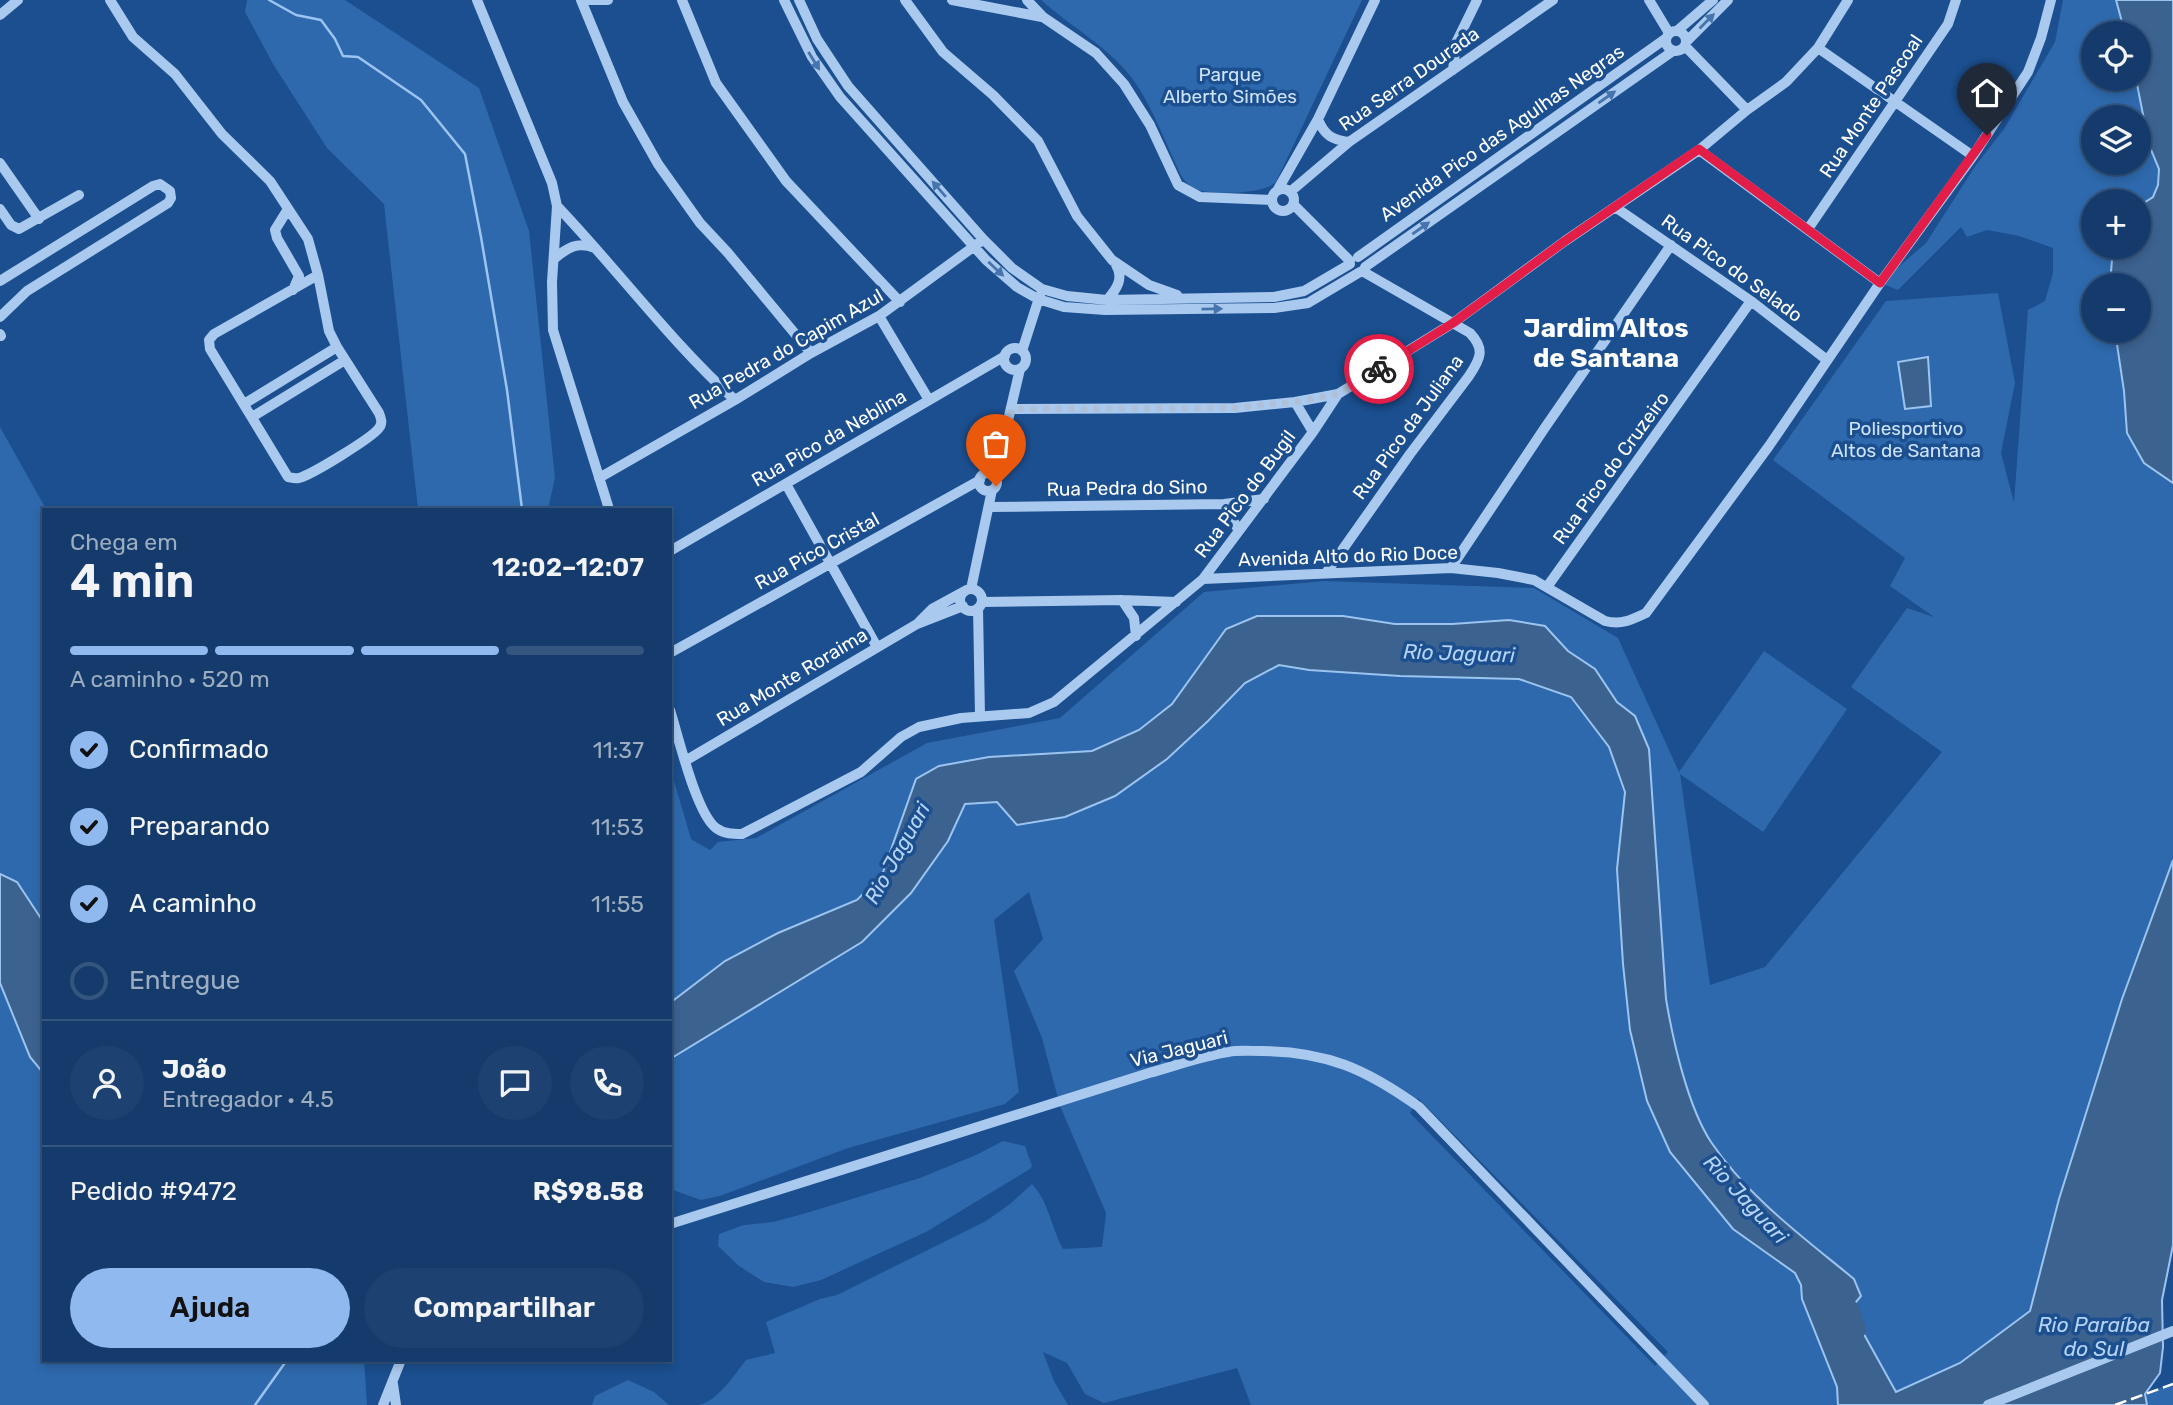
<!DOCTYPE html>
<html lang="pt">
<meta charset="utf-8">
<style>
:root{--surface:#143b6b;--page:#1d4271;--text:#f1f3f6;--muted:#9dadc1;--line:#33557e;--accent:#90b9f0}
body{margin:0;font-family:Rubik,sans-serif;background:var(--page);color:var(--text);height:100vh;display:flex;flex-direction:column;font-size:26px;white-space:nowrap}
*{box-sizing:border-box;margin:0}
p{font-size:23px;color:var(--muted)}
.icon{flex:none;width:38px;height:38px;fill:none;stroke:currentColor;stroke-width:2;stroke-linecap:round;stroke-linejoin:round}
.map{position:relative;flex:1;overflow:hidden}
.side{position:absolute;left:42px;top:508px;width:630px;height:854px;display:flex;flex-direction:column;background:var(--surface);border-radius:0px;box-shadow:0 4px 10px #0003,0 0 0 2px var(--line)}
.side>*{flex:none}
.controls{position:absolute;left:2081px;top:21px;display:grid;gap:14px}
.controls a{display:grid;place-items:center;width:70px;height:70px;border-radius:50%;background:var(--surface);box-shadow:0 4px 10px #0003,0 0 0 2px var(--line);font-size:35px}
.pin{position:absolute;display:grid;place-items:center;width:60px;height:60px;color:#fff;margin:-72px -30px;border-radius:50% 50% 50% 0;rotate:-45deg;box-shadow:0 0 7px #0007}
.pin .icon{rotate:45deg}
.courier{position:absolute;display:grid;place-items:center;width:70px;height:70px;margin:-35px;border:5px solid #e11d48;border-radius:50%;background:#fff;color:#222;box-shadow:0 2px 9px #0007}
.overview em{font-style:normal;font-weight:600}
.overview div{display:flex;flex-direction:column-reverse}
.overview{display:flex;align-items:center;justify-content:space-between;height:119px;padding:0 28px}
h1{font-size:46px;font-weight:600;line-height:52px}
.bar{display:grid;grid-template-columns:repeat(4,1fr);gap:10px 7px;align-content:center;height:84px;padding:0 28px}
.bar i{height:9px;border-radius:5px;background:var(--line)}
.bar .selected{background:var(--accent)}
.bar p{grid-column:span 4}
.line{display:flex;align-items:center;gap:18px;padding:0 28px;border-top:2px solid var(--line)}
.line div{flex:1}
.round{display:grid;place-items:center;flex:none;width:74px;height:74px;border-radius:37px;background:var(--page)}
ol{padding:0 28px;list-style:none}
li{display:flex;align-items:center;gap:21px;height:77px}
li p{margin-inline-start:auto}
li .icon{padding:7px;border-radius:50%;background:var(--accent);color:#111;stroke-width:4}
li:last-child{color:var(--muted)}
li i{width:38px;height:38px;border:4px solid var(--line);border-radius:50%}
.cta{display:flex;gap:14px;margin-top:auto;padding:14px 28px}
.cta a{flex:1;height:80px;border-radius:42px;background:var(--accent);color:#111;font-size:28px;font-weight:600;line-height:80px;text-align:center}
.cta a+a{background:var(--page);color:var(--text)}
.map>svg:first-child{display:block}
</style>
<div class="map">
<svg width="2173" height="1405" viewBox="0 0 2173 1405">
<rect width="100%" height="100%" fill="#1b4f8f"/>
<path fill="#2e69ad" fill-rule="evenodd" d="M247,0H345L479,88L529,231L555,478L548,509H418L384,204L327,148L273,64L245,12Z
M1041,0H1362L1276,182C1264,194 1215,195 1199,190C1192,188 1187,184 1182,177C1166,145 1153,106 1131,77C1107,46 1070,26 1041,0Z
M2063,0H2116L2125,33H2093V79H2136L2149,145L2159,168L2158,185L2153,197L2139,207L2138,201H2093V247H2113L2110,285H2093V331H2115L2124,391L2127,433L2173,483V860L2122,999L2059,1199L2030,1312L1960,1363L1896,1392L1886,1375L1795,1273L1801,1285L1802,1299L1837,1387L1838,1405H1251L1237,1368L1104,1403L1085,1394L1067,1363L1043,1352L1054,1381L1068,1405H699C719,1400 734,1375 746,1360L775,1353L766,1322L820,1299L837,1295L986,1221L1010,1204L1032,1184C1049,1202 1051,1227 1063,1249L1102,1247L1106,1213L1060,1106L1042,1038L1014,971L1043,939L1029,892L994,920L1019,1092L1005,1104L848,1148L720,1196L701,1200L670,1189V767L691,839L710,850L718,842L756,838L927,743L1060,718L1204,592L1324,581L1534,588L1618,638L1679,772L1764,651L1847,709L1763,832L1680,774L1710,985L1765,967L1942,752L1851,687L1907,608L1934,617L1890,586L1905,558L1773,460L1886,301L1998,293L2015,383L2001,453L2014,503L2028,310L2045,301L2053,273V248L2019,236L1987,230L1967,237L1961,227L1898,290L1880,283L1926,243L1976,165L2004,129L2055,42ZM2093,117H2138V163H2093ZM1418,1098L1668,1352L1655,1366L1410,1113Z
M0,427L46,509H44V1360H364L367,1405H0Z
M1003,1141L1025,1146L1032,1166L1030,1169L926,1232L821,1280L793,1287L764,1282L739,1266L718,1246L719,1234L744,1225L773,1222L803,1214L920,1178L976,1155Z
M628,1380L654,1392L669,1405H592L595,1396Z
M2173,1383V1405H2147L2145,1394Z"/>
<path fill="#3c6290" stroke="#9cc4f0" stroke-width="2" d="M2116,0H2173V483L2144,463L2127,433L2124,391L2115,331H2138V285H2110L2113,247H2138L2139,206L2153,197L2158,185L2159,169L2149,145L2136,79H2138V33H2125Z
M1928,357L1931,406L1905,409L1898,362Z
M1257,616H1343L1395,624H1452L1509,620L1545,626L1568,651L1595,669L1617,702L1635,716L1649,749L1666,999C1673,1041 1688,1107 1711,1142C1748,1197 1803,1237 1854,1279L1861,1296L1850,1309L1896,1392L1960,1363L2030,1311L2059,1199L2122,999L2173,860V1245L2162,1300L2163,1347L2160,1373L2145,1394L2147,1405H1838L1837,1387L1802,1299L1801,1285L1795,1273L1733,1229L1670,1152L1647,1101L1630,1030L1623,964L1617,869L1625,792L1609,747L1571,697L1519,679L1400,676L1309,670L1279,665L1245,683L1208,721L1167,759L1115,796L1065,817L1017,825L997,802L965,804L948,841L911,893L862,942L670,1059V1003L725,961L778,933L857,900L882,875L916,779L939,766L989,757L1092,751L1139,730L1172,704L1226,629Z
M0,874L17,882L44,923V1074L30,1057L0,983Z"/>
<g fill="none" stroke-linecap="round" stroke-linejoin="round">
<path stroke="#9cc4f0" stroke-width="2.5" d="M269,0L296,15L321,20L335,39L343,56L358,57L421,100L465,154L481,237L507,390L522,509
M255,1405L287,1360"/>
<path stroke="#3c6290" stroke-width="18" d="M1779,1238L1850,1309L1857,1330"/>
<path stroke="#a9c9ee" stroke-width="10" d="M110,0L133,37L175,74L222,134L270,181L308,239L318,275L329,331L337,347L379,413C381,418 383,423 379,428C372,438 311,475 299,478C294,479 293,478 288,477L210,349L209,340L214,334L318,275
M477,0L552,183L557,206L552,282L553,330L609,509
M581,0L623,102L658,164L700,223L728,253L811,353
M582,0H608
M682,0L716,83L786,181L900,302
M784,0L812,57L840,97L986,260L1017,287L1038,299L1064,307L1105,310L1274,308L1308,303L1360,272
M799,0L817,39L848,86L983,239L1012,268L1042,289L1067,296L1107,300L1274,297L1304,291L1350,264
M905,0L943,52L993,95L1038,141L1077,216L1112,260L1149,285L1177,295
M952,0L1042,17
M1027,0L1043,17L1096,53L1124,84L1150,125L1178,185L1200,197L1272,200
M1649,0L1669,33
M0,15L18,0
M1678,30L1713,0
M1666 41a10 10 0 1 1 20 0a10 10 0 1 1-20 0Z
M1686,42L1728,0
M1685,46L1747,110
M1818,48L1973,156
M1453,70L1456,43L1477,0
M1318,119C1324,135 1332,140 1349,142
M1699,150L1880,283
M0,163L39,219
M1272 200a11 11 0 1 1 22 0a11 11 0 1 1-22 0Z
M1277,191L1318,119L1375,0
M1290,192L1349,142L1553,0
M1293,204L1350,261
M557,206C618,270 670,341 735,400
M1615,207L1751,301L1827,360
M0,209L11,225L19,229L79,195
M288,209L275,230L277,238L299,276L293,290
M1808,229L1948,24L1956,0
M1358,257L1665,39
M554,259C567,248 577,241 595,248
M1365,267L1673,51
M0,281L153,186L160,184L170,191L171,198L168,203L27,291L0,317
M1107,300C1117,289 1124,278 1116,265
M879,316L929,400
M0,334L1,336
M1004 359a11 11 0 1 1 22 0a11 11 0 1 1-22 0Z
M1022,351L1040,295
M1295,402L1313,432
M244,404L337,347
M1012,409L1235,408L1295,402L1338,394L1453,323L1565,241L1699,150L1747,110L1786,82L1818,48L1848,0
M252,417L345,360
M979 482a9 9 0 1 1 18 0a9 9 0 1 1-18 0Z
M995,476L1020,369
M599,478L735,400L811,353L879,316L980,242
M786,484L877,647
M1224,504L1239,531
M989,507L1224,504L1264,499
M670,551L1005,356
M1451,568L1544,429L1671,245
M1326,573L1410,454L1469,376C1481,358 1485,349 1470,333L1362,271
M1203,579L1313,432L1338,394
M1547,587L1751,301
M971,589L992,490
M960 600a11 11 0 1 1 22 0a11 11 0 1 1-22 0Z
M1122,600L1134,618L1136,636
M982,602L1122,600L1176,602
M978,608L980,716
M919,622L932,609L965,591
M670,653L980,480
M670,710C678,735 696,813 716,828C724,834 733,834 742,834L861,772L901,737L919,727L961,718L1029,713L1054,702L1203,579L1451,568L1498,573L1534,580L1605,621C1622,625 1631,620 1646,613L1769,446L1880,283L1973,156L2028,72L2041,38L2051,0
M685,761L917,624L963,606
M670,1224L1149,1073C1175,1066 1201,1056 1228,1052C1238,1050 1249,1051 1260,1051C1326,1051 1366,1069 1419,1107L1704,1405
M393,1384L396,1405
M383,1405L401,1360
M1988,1405L2173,1331"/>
<path stroke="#fff" stroke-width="2.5" stroke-dasharray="12 5" stroke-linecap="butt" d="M2115,1405L2173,1384"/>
</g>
<defs><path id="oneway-solid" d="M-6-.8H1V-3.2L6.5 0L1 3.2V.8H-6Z" transform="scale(1.75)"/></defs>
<g fill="#4674ac">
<use href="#oneway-solid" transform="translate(1707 21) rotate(-45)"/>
<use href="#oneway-solid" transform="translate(814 61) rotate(58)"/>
<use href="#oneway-solid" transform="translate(1607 97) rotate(-35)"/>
<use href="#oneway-solid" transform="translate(939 189) rotate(-131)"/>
<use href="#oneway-solid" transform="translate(1421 228) rotate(-35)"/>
<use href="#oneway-solid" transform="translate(996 269) rotate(43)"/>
<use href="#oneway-solid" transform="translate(1212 309) rotate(-1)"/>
</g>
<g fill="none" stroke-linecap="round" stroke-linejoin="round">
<path stroke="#afc1d8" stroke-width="7" stroke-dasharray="0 12.6" d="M996,486L995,476L1012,409L1235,408L1295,402L1338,394L1379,369"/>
<path stroke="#e11d48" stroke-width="9" d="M1379,369L1453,323L1565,241L1699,149L1880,283L1987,135"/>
</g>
<g text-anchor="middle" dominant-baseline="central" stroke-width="7" stroke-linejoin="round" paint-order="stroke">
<g font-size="19" fill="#cfe3fa" stroke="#1b4f8f">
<text x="1230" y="74">Parque<tspan x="1230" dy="22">Alberto Simões</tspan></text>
<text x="1906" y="428">Poliesportivo<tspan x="1906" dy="22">Altos de Santana</tspan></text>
</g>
<g font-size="19" fill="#fff" stroke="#1b4f8f">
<text transform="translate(1409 79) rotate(-35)">Rua Serra Dourada</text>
<text transform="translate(1871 106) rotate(-56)">Rua Monte Pascoal</text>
<text transform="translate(1502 133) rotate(-35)">Avenida Pico das Agulhas Negras</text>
<text transform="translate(1732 268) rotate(36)">Rua Pico do Selado</text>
<text transform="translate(786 349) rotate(-30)">Rua Pedra do Capim Azul</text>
<text transform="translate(1408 427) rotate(-54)">Rua Pico da Juliana</text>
<text transform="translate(829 438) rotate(-30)">Rua Pico da Neblina</text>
<text transform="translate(1611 468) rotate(-54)">Rua Pico do Cruzeiro</text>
<text transform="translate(1127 488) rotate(-1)">Rua Pedra do Sino</text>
<text transform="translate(1245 494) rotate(-53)">Rua Pico do Bugil</text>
<text transform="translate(817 551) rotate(-29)">Rua Pico Cristal</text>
<text transform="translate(1348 556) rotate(-2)">Avenida Alto do Rio Doce</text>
<text transform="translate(792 677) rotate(-31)">Rua Monte Roraima</text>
<text transform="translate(1179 1049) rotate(-14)">Via Jaguari</text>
</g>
<g font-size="21" font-style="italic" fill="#b5d3f5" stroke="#1b4f8f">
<text transform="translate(1459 653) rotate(2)">Rio Jaguari</text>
<text transform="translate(897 853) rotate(-61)">Rio Jaguari</text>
<text transform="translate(1746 1199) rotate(47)">Rio Jaguari</text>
<text x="2094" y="1324">Rio Paraíba<tspan x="2094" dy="24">do Sul</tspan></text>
</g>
<g font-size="26" font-weight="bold" fill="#fff" stroke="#1b4f8f">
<text x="1606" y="328">Jardim Altos<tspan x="1606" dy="30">de Santana</tspan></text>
</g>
</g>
</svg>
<div class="controls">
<a><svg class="icon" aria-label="locate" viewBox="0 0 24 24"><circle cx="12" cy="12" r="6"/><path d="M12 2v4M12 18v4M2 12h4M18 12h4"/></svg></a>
<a><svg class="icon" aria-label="layers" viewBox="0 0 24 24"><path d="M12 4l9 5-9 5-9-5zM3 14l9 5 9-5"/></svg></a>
<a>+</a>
<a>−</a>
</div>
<div class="pin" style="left:996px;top:486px;background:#ea580c"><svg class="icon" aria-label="bag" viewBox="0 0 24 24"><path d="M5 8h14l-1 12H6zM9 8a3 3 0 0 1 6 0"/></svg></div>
<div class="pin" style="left:1987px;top:135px;background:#1f2937"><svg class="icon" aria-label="home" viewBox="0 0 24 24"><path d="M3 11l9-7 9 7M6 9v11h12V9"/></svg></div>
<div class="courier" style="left:1379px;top:369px"><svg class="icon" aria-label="bike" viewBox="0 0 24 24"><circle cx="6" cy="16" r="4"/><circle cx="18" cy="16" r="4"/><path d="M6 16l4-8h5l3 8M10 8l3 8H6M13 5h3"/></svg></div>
<section class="side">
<div class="overview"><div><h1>4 min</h1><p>Chega em</p></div><em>12:02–12:07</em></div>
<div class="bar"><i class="selected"></i><i class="selected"></i><i class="selected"></i><i></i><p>A caminho · 520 m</p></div>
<ol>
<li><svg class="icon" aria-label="check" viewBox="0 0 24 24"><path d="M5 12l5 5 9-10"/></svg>Confirmado<p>11:37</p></li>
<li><svg class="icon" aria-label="check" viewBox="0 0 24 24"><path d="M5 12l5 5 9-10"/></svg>Preparando<p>11:53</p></li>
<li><svg class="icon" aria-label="check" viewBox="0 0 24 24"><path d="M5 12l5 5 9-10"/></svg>A caminho<p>11:55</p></li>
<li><i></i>Entregue</li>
</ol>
<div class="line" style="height:126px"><a class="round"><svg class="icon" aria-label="person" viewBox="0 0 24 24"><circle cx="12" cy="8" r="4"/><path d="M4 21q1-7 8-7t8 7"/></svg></a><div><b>João</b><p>Entregador · 4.5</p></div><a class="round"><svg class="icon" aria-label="chat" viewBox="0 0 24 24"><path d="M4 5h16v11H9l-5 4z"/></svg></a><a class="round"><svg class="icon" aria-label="phone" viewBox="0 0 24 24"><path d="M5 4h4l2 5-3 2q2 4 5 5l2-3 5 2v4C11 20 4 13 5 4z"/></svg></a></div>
<div class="line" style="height:91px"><div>Pedido #9472</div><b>R$98.58</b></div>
<div class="cta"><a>Ajuda</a><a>Compartilhar</a></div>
</section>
</div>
